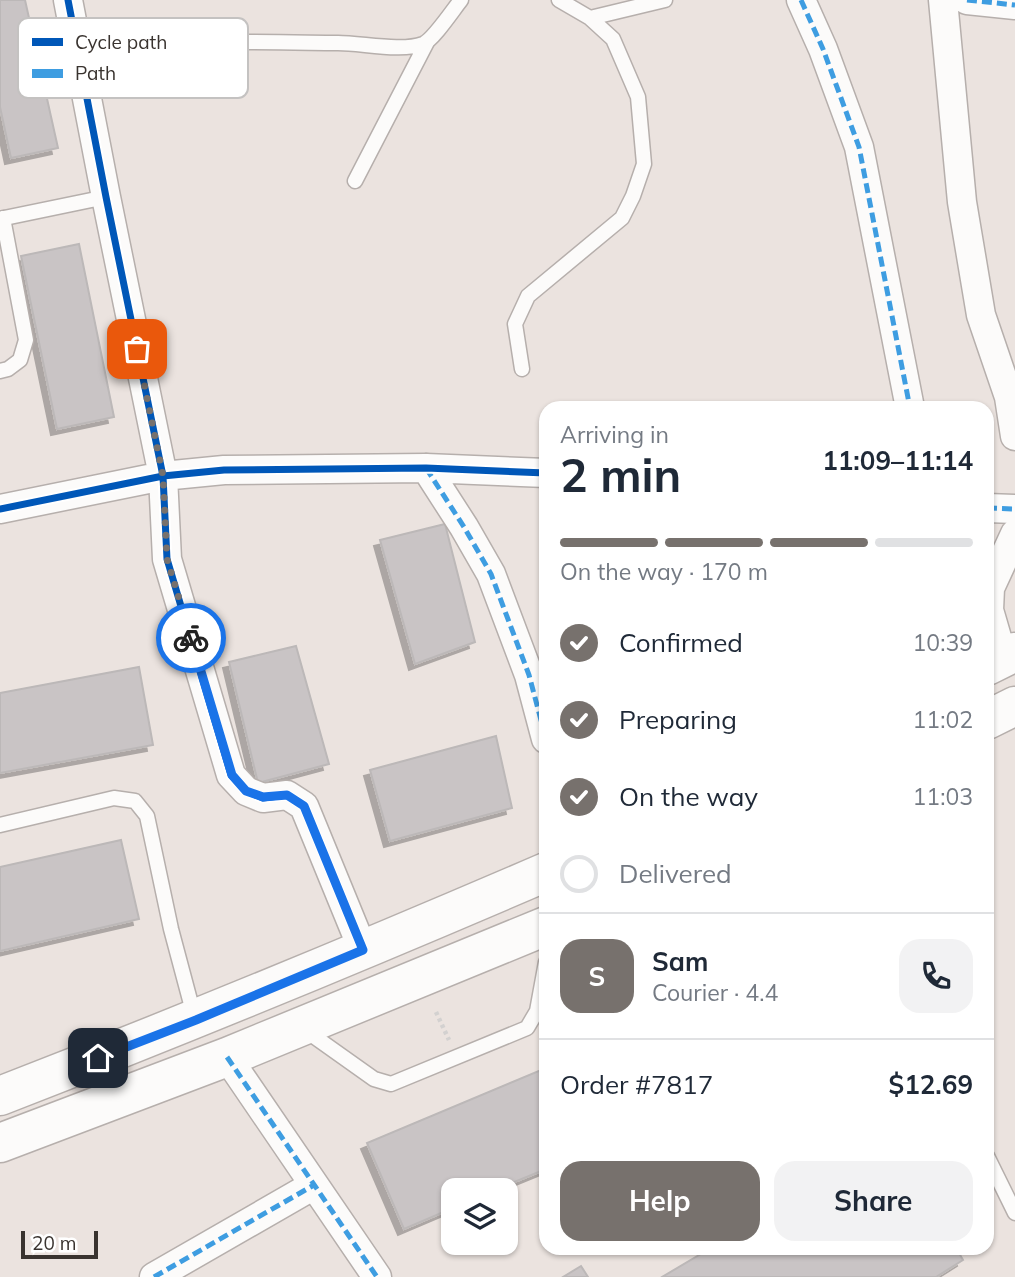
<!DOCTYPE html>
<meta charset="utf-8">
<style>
:root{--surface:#fff;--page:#f2f2f3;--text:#1f2937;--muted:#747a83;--line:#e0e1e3;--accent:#77716d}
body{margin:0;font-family:Mulish,sans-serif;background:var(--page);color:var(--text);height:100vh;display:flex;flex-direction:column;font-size:26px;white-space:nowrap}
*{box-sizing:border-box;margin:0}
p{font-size:23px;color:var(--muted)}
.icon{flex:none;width:38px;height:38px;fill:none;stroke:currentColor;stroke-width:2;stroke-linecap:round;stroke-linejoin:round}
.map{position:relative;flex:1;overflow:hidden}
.side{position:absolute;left:539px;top:401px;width:455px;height:854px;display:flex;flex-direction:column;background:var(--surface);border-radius:21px;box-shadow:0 2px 5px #0004}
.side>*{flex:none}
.buttons{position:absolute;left:441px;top:1178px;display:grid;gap:14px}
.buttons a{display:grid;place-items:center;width:77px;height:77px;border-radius:14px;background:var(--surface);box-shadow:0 2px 5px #0004;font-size:35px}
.scale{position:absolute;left:21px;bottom:18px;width:77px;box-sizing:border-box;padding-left:7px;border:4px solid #39332f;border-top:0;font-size:19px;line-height:24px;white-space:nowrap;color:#39332f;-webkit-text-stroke:5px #fff;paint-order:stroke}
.pin{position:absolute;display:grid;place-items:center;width:60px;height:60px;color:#fff;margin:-30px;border-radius:14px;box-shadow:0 4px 10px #0006}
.courier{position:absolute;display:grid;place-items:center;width:70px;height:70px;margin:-35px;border:5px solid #1a73e8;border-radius:50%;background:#fff;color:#222;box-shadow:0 2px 9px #0007}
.summary em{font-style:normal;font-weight:700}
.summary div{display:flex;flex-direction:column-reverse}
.summary{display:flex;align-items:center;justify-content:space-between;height:119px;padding:0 21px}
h1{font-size:46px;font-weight:700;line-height:52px}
.bar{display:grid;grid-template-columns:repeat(4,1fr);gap:10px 7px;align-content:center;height:84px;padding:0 21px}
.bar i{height:9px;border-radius:5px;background:var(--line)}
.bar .selected{background:var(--accent)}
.bar p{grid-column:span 4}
.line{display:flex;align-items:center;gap:18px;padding:0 21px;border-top:2px solid var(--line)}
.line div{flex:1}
.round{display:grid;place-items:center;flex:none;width:74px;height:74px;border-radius:21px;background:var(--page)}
ol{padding:0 21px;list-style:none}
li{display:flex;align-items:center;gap:21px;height:77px}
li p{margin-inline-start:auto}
li .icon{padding:7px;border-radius:50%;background:var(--accent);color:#fff;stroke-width:4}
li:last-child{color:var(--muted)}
li i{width:38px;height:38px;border:4px solid var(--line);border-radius:50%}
.cta{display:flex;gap:14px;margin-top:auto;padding:14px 21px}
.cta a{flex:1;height:80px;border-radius:21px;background:var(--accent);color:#fff;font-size:28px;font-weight:700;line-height:80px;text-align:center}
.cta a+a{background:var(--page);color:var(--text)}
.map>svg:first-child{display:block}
</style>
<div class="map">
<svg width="1015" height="1277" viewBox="0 0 1015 1277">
<defs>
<filter id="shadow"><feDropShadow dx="-6" dy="6" stdDeviation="0" flood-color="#0004"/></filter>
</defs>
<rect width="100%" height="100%" fill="#ebe3df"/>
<path fill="#c9c4c5" stroke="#bcb8b8" stroke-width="2" filter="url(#shadow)" d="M0,0H25L58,148L11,158L0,107Z
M79,244L114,417L57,429L21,256Z
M445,524L475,642L415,664L380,540Z
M296,646L329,764L258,783L229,662Z
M139,667L153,745L0,773V693Z
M496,736L512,808L390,841L370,770Z
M121,840L139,919L0,951V867Z
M546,1068V1169L495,1190H453V1208L404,1229L367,1143Z
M711,1248H956L963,1260L936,1277H662Z
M581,1266L588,1277H563Z"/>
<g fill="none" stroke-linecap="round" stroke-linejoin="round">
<defs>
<path id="lane" d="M590,18L665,0
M77,46C164,40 251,42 338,43C362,43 401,52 423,44C433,40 453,10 461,0
M355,181L427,42
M0,219L106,197
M522,369L515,324L528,296L622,218L633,196L644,164L638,97L613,39L590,18L559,0
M0,371L8,369L20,360L26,340L3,218
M0,825L114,798L135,801L147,816L171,929L195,1019
M305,1030L374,1079L391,1084L527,1028L537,1011L546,962
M987,1156L1015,1213"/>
<path id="street" d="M68,0L106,197L163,476L167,559L231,775L246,791L263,798L287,795L304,806L363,950
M801,0L823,49L859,147L910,408
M943,0L962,202L981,315L1009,397L1015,436
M967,0L1015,5
M426,468L464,527L491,574L529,675L546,739
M987,508L1015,509
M0,509L163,476L224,470L426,468L546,473
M1003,658L989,610L990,588L1015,534
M227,1057L377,1277
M154,1277L314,1185"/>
<path id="secondary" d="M987,666L1015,652
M987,720L1015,706
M0,1096C183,1025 365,950 546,872
M0,1143L227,1057L546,926"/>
</defs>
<use href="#lane" stroke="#b6afac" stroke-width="17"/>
<use href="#street" stroke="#b6afac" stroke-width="31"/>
<use href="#secondary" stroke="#b6afac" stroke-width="41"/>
<path stroke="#d3d1d0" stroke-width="4.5" stroke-dasharray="3.5 3.5" stroke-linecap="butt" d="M436,1012L449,1040"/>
<use href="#lane" stroke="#fcfbfa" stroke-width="14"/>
<use href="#street" stroke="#fcfbfa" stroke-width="28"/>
<use href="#secondary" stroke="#fcfbfa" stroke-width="38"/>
<path stroke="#3e9de1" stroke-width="5" stroke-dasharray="10 5" stroke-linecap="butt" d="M801,0L823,49L859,147L910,408
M967,0L1015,5
M426,468L464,527L491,574L529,675L546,739
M987,508L1015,509
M227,1057L377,1277
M154,1277L314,1185"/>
<defs>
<path id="cycleway" d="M68,0L106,197L163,476L167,559L231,775L246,791L263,798L287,795L304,806L363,950
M0,509L163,476L224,470L426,468L546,473"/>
</defs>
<use href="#cycleway" stroke="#fff" stroke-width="11"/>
<use href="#cycleway" stroke="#0057b8" stroke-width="7"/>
</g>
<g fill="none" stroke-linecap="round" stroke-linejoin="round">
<path stroke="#77716d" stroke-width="7" stroke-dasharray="0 12.6" d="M137,349L163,476L167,559L191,638"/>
<path stroke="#1a73e8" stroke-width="9" d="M98,1058L196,1020L363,950L304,806L287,795L263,797L246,791L232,775L191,638"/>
</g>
<rect x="18" y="18" width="230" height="80" rx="10" fill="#fff" stroke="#c4c2c1" stroke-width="2"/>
<rect x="32" y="38" width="31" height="8" fill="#0057b8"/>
<rect x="32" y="69" width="31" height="9" fill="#3e9de1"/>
<g font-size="19" fill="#39332f">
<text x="75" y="49">Cycle path</text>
<text x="75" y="80">Path</text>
</g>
</svg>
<div class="buttons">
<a><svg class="icon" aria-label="layers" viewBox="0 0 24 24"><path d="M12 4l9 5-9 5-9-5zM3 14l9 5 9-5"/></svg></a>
</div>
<div class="scale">20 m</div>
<div class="pin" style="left:137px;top:349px;background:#ea580c"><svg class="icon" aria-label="bag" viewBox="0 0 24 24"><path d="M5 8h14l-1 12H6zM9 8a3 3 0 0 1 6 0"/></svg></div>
<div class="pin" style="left:98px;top:1058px;background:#1f2937"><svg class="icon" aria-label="home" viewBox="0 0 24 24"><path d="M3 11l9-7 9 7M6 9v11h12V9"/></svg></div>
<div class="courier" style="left:191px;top:638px"><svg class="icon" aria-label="bike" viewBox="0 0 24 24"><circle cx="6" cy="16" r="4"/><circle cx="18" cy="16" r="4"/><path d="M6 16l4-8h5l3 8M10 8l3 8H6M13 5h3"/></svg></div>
<section class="side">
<div class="summary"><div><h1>2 min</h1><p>Arriving in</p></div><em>11:09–11:14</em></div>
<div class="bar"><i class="selected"></i><i class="selected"></i><i class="selected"></i><i></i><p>On the way · 170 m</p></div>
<ol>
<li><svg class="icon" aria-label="check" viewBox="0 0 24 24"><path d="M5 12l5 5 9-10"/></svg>Confirmed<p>10:39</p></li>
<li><svg class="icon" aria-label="check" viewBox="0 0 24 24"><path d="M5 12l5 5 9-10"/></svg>Preparing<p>11:02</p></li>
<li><svg class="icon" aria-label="check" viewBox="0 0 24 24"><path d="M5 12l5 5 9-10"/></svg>On the way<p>11:03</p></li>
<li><i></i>Delivered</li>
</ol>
<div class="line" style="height:126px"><b class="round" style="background:var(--accent);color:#fff">S</b><div><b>Sam</b><p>Courier · 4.4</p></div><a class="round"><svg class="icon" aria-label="phone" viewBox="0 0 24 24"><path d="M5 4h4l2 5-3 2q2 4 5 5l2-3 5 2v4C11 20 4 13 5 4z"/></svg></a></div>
<div class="line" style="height:91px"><div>Order #7817</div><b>$12.69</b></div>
<div class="cta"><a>Help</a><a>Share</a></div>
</section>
</div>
